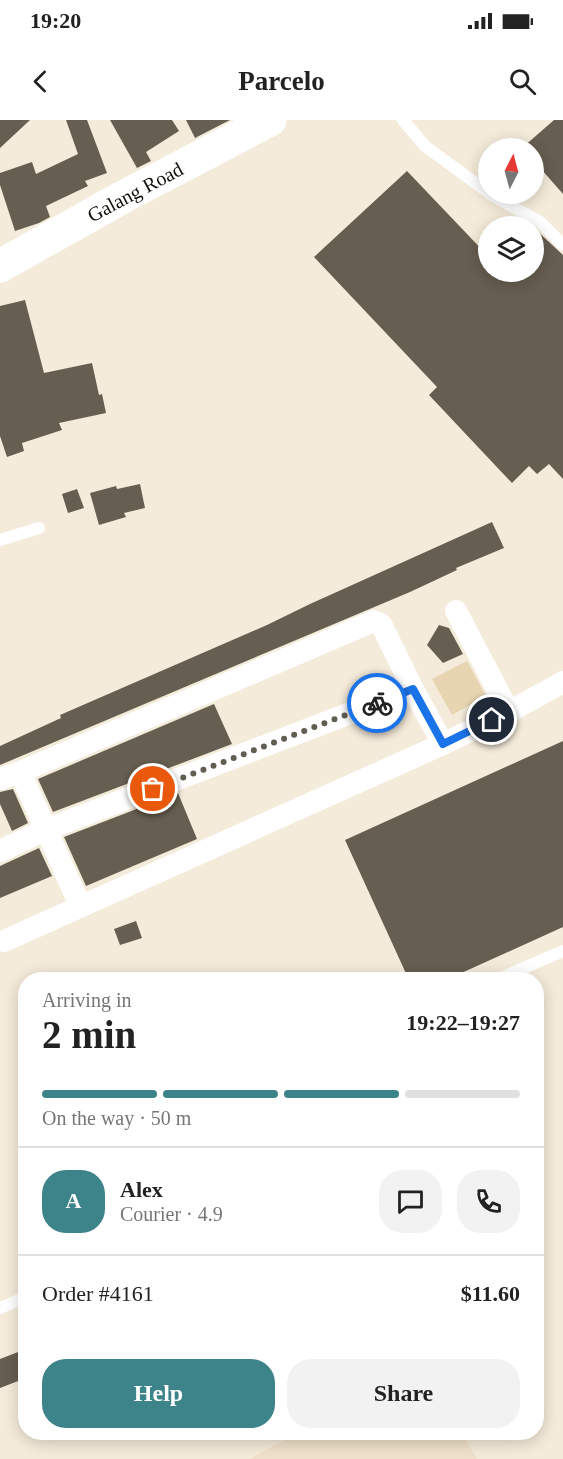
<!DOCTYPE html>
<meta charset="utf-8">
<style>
:root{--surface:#fff;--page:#f2f2f2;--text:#222;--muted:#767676;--line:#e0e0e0;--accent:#3c848a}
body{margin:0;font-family:Georgia,serif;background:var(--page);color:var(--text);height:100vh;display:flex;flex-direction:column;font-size:22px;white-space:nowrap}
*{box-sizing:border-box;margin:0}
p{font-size:20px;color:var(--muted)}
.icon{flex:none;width:33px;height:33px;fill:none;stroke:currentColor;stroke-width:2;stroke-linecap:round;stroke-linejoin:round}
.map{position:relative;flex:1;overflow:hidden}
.panel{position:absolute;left:18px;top:852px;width:526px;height:468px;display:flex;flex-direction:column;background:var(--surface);border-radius:24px;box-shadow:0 3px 15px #0003}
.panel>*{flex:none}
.needle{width:39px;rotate:6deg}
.tools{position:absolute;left:478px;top:18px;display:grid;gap:12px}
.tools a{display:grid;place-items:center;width:66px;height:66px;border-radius:50%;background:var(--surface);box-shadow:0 3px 15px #0003;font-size:30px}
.pin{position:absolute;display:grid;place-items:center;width:51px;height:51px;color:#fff;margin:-26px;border:3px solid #fff;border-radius:50%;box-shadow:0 2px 6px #0007}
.courier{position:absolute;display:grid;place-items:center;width:60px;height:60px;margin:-30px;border:4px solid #1a73e8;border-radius:50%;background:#fff;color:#222;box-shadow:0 2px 8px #0007}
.summary em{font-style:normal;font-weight:700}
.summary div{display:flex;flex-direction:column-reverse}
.summary{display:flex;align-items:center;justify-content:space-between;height:102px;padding:0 24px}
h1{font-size:39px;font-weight:700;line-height:45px}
.bar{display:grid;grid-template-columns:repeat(4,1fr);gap:9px 6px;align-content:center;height:72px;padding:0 24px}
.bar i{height:8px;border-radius:4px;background:var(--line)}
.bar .active{background:var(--accent)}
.bar p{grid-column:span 4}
.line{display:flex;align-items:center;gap:15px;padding:0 24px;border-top:2px solid var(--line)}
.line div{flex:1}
.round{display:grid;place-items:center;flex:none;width:63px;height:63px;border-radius:24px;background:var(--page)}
.cta{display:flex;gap:12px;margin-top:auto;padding:12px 24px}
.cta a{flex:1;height:69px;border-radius:24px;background:var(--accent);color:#fff;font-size:24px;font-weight:700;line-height:69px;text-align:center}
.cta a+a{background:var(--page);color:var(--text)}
.status{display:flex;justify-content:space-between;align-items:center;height:42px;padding:0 30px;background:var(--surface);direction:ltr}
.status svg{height:16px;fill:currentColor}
header{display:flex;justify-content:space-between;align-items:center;height:78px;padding:0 24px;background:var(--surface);font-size:27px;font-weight:700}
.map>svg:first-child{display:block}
</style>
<div class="status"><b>19:20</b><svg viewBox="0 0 49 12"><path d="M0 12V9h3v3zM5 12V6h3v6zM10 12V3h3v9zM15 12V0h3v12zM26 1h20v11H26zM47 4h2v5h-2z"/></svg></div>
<header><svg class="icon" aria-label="back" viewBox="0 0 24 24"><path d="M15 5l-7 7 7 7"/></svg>Parcelo<svg class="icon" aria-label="search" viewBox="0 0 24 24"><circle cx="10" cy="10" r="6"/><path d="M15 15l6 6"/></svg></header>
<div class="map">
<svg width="563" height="1339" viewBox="0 0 563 1339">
<rect width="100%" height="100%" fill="#f5ebda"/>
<path fill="#efe1c9" d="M297,1313H462L477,1339H250Z"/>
<path fill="#e7d4b1" d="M467,541L486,576L452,595L432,559Z"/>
<path fill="#665e50" d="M0,0H30L0,28Z
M66,0H87L107,53L85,61L88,66L46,86L50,97L39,103L15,111L0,65V53L32,42L36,54L78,34Z
M110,0H172L179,11L146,32L151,41L137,48Z
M186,0H230L195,18Z
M554,0H563V74L534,41V28H522Z
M407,51L489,137V152H534V108L563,135V359L549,344L537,354L529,346L512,363L429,275L437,267L314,137Z
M25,180L44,253L92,243L99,275L102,274L106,293L59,303L62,310L22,323L24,331L7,337L0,316V186Z
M140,364L145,388L124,393L126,397L99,405L90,373L116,366L117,369Z
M77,369L84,388L68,393L62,374Z
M492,402L504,428L456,448L457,450L410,472L0,645V626L61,598L60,595L267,505L310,484Z
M439,505L449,508L463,534L443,543L427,525Z
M214,584L232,624L53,692L38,659Z
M563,621V807L446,860H409L345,720Z
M13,669L28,703L12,711L0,684V672Z
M178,673L197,719L86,766L64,717Z
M39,728L52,756L0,778V746Z
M136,801L142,818L120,825L114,809Z
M26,1229V1258L0,1268V1239Z"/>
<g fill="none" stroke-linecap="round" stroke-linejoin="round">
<path stroke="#fff" stroke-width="12" d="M403,0L425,26L489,73
M490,74L540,102L563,125
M0,420L39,408
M496,860L563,831
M0,1188L26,1177"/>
<path stroke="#fff" stroke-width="22" d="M456,491L509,592
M20,652L80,785
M0,659L20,652L374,501L381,504L413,569L443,624
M0,731L45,710L413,569
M4,821L443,624L509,592L563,562"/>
<path stroke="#fff" stroke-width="33" d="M0,146L123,77L270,0"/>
</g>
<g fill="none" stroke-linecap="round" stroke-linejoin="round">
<path stroke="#625d53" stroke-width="6" stroke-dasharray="0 10.8" d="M153,669L377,583"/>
<path stroke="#1a73e8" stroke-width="8" d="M377,583L413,569L443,624L492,600"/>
</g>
<g text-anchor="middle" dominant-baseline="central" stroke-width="6" stroke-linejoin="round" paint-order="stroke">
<g font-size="20" fill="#13100a" stroke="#fff">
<text transform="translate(135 72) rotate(-28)">Galang Road</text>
</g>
</g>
</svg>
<div class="tools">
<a><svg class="needle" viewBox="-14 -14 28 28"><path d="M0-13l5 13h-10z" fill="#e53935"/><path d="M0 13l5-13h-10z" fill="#767676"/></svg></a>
<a><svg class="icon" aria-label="layers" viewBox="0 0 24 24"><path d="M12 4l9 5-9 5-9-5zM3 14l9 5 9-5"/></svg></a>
</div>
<div class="pin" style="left:153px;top:669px;background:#ea580c"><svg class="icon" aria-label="bag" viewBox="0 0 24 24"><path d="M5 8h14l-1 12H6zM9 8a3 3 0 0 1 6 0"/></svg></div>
<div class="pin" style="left:492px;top:600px;background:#1f2937"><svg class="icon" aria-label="home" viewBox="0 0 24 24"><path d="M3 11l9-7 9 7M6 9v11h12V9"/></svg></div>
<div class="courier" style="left:377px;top:583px"><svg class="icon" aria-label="bike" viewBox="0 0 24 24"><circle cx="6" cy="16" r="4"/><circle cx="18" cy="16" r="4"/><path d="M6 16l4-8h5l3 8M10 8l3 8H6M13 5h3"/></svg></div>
<section class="panel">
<div class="summary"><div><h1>2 min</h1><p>Arriving in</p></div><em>19:22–19:27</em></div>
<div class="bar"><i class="active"></i><i class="active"></i><i class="active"></i><i></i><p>On the way · 50 m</p></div>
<div class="line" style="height:108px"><b class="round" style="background:var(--accent);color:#fff">A</b><div><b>Alex</b><p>Courier · 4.9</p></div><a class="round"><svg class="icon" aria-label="chat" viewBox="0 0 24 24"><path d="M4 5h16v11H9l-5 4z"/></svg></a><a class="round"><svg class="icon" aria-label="phone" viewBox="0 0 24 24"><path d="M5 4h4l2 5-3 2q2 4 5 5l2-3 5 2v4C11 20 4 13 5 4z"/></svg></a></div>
<div class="line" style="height:78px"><div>Order #4161</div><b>$11.60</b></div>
<div class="cta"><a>Help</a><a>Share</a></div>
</section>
</div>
